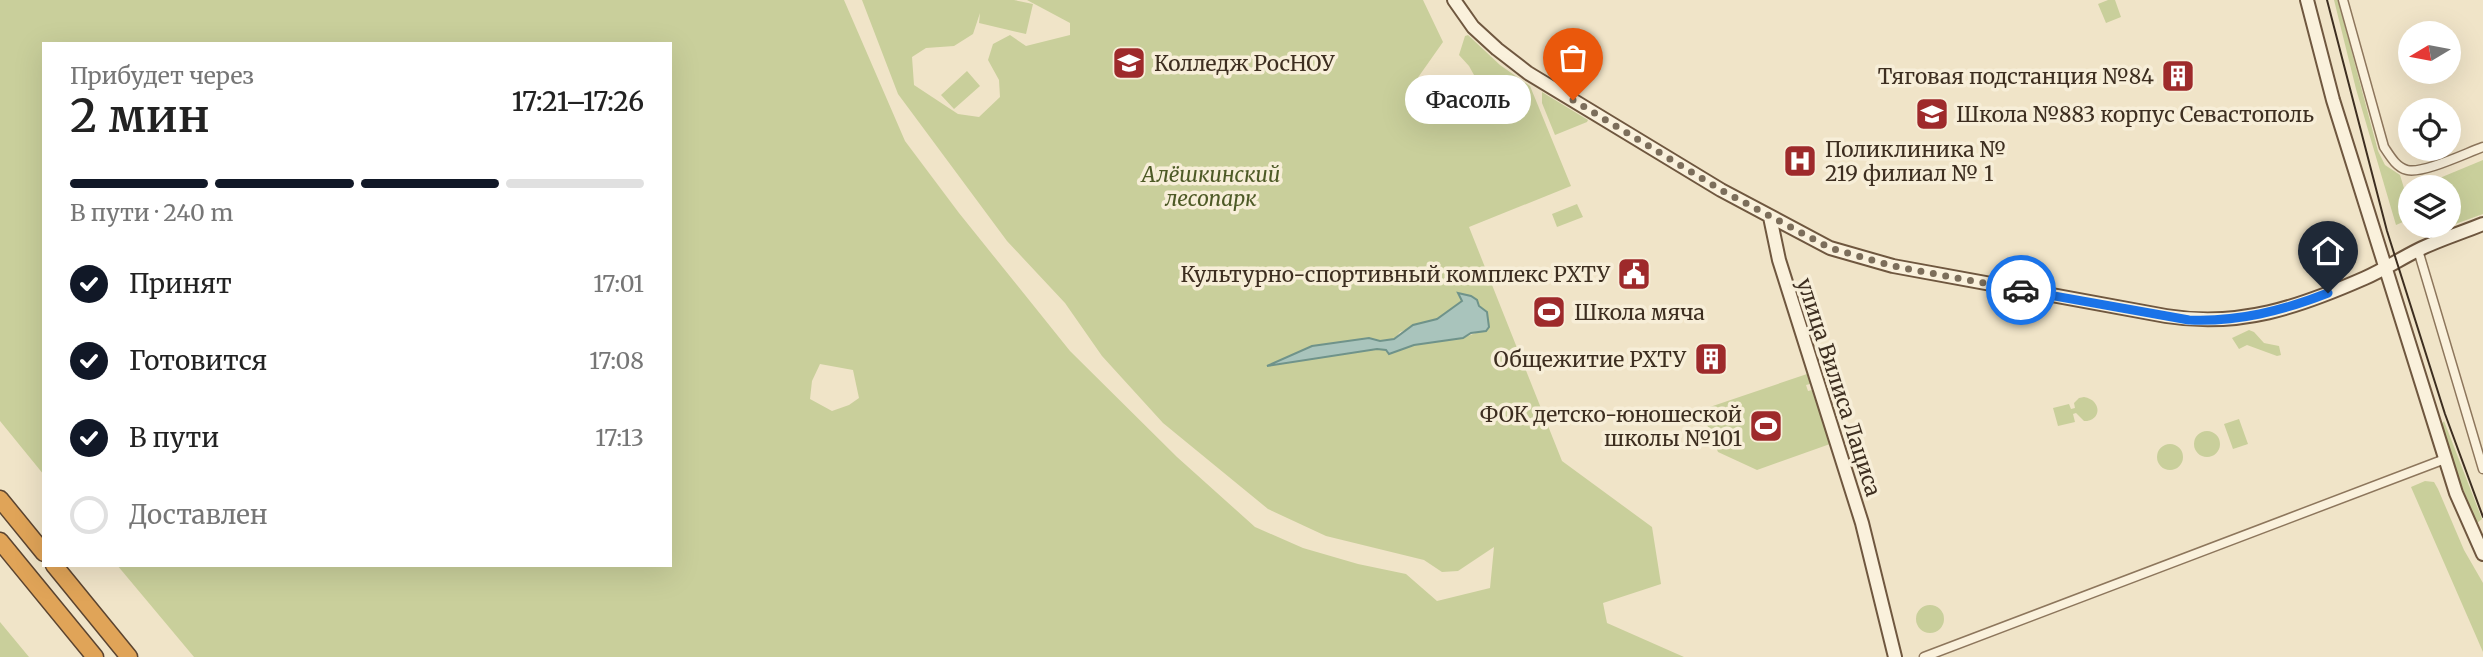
<!DOCTYPE html>
<html lang="ru">
<meta charset="utf-8">
<style>
:root{--surface:#fff;--page:#f2f2f2;--text:#222;--muted:#767676;--line:#e0e0e0;--accent:#111827}
body{margin:0;font-family:Merriweather,serif;background:var(--page);color:var(--text);height:100vh;display:flex;flex-direction:column;font-size:26px;white-space:nowrap}
*{box-sizing:border-box;margin:0}
p{font-size:23px;color:var(--muted)}
.icon{flex:none;width:38px;height:38px;fill:none;stroke:currentColor;stroke-width:2;stroke-linecap:round;stroke-linejoin:round}
.map{position:relative;flex:1;overflow:hidden}
.panel{position:absolute;left:42px;top:42px;width:630px;height:525px;display:flex;flex-direction:column;background:var(--surface);border-radius:0px;box-shadow:0 7px 28px #0002}
.panel>*{flex:none}
.needle{width:46px;rotate:260deg}
.buttons{position:absolute;left:2398px;top:21px;display:grid;gap:14px}
.buttons a{display:grid;place-items:center;width:63px;height:63px;border-radius:50%;background:var(--surface);box-shadow:0 7px 28px #0002;font-size:35px}
.pin{position:absolute;display:grid;place-items:center;width:60px;height:60px;color:#fff;margin:-72px -30px;border-radius:50% 50% 50% 0;rotate:-45deg;box-shadow:0 0 7px #0007}
.pin .icon{rotate:45deg}
.courier{position:absolute;display:grid;place-items:center;width:70px;height:70px;margin:-35px;border:5px solid #1a73e8;border-radius:50%;background:#fff;color:#222;box-shadow:0 2px 9px #0007}
.bubble{position:absolute;height:49px;border-radius:24px;background:var(--surface);box-shadow:0 7px 28px #0002;font-size:23px;font-weight:600;line-height:49px;text-align:center}
.head em{font-style:normal;font-weight:600}
.head div{display:flex;flex-direction:column-reverse}
.head{display:flex;align-items:center;justify-content:space-between;height:119px;padding:0 28px}
h1{font-size:46px;font-weight:600;line-height:52px}
.bar{display:grid;grid-template-columns:repeat(4,1fr);gap:10px 7px;align-content:center;height:84px;padding:0 28px}
.bar i{height:9px;border-radius:5px;background:var(--line)}
.bar .active{background:var(--accent)}
.bar p{grid-column:span 4}
ol{padding:0 28px;list-style:none}
li{display:flex;align-items:center;gap:21px;height:77px}
li p{margin-inline-start:auto}
li .icon{padding:7px;border-radius:50%;background:var(--accent);color:#fff;stroke-width:4}
li:last-child{color:var(--muted)}
li i{width:38px;height:38px;border:4px solid var(--line);border-radius:50%}
.map>svg:first-child{display:block}
</style>
<div class="map">
<svg width="2483" height="657" viewBox="0 0 2483 657">
<rect width="100%" height="100%" fill="#f0e4c8"/>
<path fill="#c9cf9b" fill-rule="evenodd" d="M0,0H844L905,141L959,213L1070,351L1177,457L1255,527L1303,548L1358,564L1406,574L1437,601L1490,588L1494,547L1458,571L1442,572L1424,560L1326,536L1268,509L1163,423L1102,356L1065,303L1007,241L898,94L862,0H1014L1033,4L1026,34L979,23L980,13L973,34L954,46L926,48L912,57L914,85L958,114L979,117L1000,97L999,80L988,60L993,44L1010,35L1026,46L1070,35V23L1027,0H1423L1443,42L1412,86L1464,114H1469L1478,98L1484,93L1469,66L1459,55L1465,36L1468,35L1500,65L1530,86L1571,186L1469,227L1562,461L1652,527L1661,584L1603,603L1607,623L1684,657H194L117,565H670V44H44V475L0,421ZM1459,294L1467,296L1478,332L1463,338L1414,345L1389,354L1386,350L1377,349L1271,365L1312,346L1369,338L1380,341L1394,339L1400,332L1437,319L1462,301ZM820,364L853,370L859,398L849,405L832,411L810,399L812,381Z
M2108,0H2115L2121,17L2106,23L2098,4Z
M2334,0H2338L2378,151L2385,165L2400,175L2410,208V219L2396,225L2356,89Z
M967,71L980,86L954,109L941,95Z
M1542,92L1588,120L1587,122L1555,135L1542,103Z
M2483,160V214L2422,236L2419,226H2448V187H2418Z
M1577,204L1583,217L1557,227L1552,214Z
M2249,330L2254,332L2264,343L2279,346L2281,355L2277,356L2247,345L2239,349L2232,338Z
M1810,373L1814,383L1806,385L1808,391L1812,390L1830,444L1757,470L1718,452L1701,410Z
M2084,397C2102,400 2102,421 2084,421L2076,413L2073,414L2075,422L2058,426L2053,408L2069,404L2071,409L2075,408L2074,403L2079,398Z
M2239,419L2248,444L2233,449L2224,424Z
M2444,421L2482,519L2477,523L2460,482L2442,424Z
M2194 444a13 13 0 1 1 26 0a13 13 0 1 1-26 0Z
M2157 457a13 13 0 1 1 26 0a13 13 0 1 1-26 0Z
M2425,481L2434,482L2438,489L2464,550L2483,583V652L2411,487Z
M1916 619a14 14 0 1 1 28 0a14 14 0 1 1-28 0Z
M0,622L29,657H0Z"/>
<path fill="#a9c4bc" stroke="#6f938a" stroke-width="2" d="M1458,293L1471,296L1477,300L1479,306L1487,312L1489,327L1486,331L1471,333L1463,338L1414,345L1389,354L1386,350L1377,349L1267,366L1312,346L1369,338L1380,341L1394,339L1413,325L1437,319L1462,301Z"/>
<g fill="none" stroke-linecap="round" stroke-linejoin="round">
<defs>
<path id="street" d="M2343,0L2384,147C2390,156 2396,167 2407,170C2423,174 2466,153 2483,147
M2418,250L2483,469
M1924,657L2445,459"/>
<path id="secondary" d="M1454,0L1473,27L1497,49L1528,73L1721,190L1830,248L1893,266L2166,316C2240,328 2299,307 2365,278C2383,270 2400,259 2418,250C2438,240 2461,233 2483,224
M2307,0L2333,100L2456,493L2483,554
M1770,217L1779,260L1862,523L1895,657"/>
<path id="highway" d="M0,499L44,553
M0,541L95,657
M54,565L129,657"/>
</defs>
<use href="#street" stroke="#8d765c" stroke-width="11"/>
<use href="#secondary" stroke="#6f573f" stroke-width="16"/>
<use href="#highway" stroke="#5b4430" stroke-width="19"/>
<use href="#street" stroke="#faf1dc" stroke-width="8"/>
<use href="#secondary" stroke="#faf1dc" stroke-width="12"/>
<use href="#highway" stroke="#e0a458" stroke-width="16"/>
<path stroke="#3d2e20" stroke-width="2" d="M2327,0L2387,231L2445,414L2483,517"/>
</g>
<g fill="none" stroke-linecap="round" stroke-linejoin="round">
<path stroke="#7c6e5b" stroke-width="7" stroke-dasharray="0 12.6" d="M1573,100L1721,190L1830,248L1893,266L2021,290"/>
<path stroke="#1a73e8" stroke-width="9" d="M2021,290L2189,320C2238,322 2282,311 2328,293"/>
</g>
<defs>
<symbol id="university-square" viewBox="-11 -11 22 22"><rect x="-9" y="-9" width="18" height="18" rx="4" fill="#9e2a2b" stroke="#f7eed8"/><path d="M0-5L7-2L0 1L-7-2ZM-4 1L0 2.5L4 1V4Q0 6-4 4Z" fill="#fff"/></symbol>
<symbol id="building-square" viewBox="-11 -11 22 22"><rect x="-9" y="-9" width="18" height="18" rx="4" fill="#9e2a2b" stroke="#f7eed8"/><path d="M-4-6H4V6H1V3H-1V6H-4ZM-2.5-4.3h1.7v1.8h-1.7ZM.8-4.3h1.7v1.8H.8ZM-2.5-1h1.7V.8h-1.7ZM.8-1h1.7V.8H.8Z" fill="#fff"/></symbol>
<symbol id="school-square" viewBox="-11 -11 22 22"><rect x="-9" y="-9" width="18" height="18" rx="4" fill="#9e2a2b" stroke="#f7eed8"/><path d="M0-5L7-2L0 1L-7-2ZM-4 1L0 2.5L4 1V4Q0 6-4 4Z" fill="#fff"/></symbol>
<symbol id="hospital-square" viewBox="-11 -11 22 22"><rect x="-9" y="-9" width="18" height="18" rx="4" fill="#9e2a2b" stroke="#f7eed8"/><path d="M-5-5h3v3.5h4V-5h3V5h-3V1.5h-4V5h-3Z" fill="#fff"/></symbol>
<symbol id="civic-square" viewBox="-11 -11 22 22"><rect x="-9" y="-9" width="18" height="18" rx="4" fill="#9e2a2b" stroke="#f7eed8"/><path d="M-.6-6.5H3V-4.5H.6V-3L4-1V1h2V6H-6V1h2V-1L-.6-3ZM-1.2 2.5V6h2.4V2.5Z" fill="#fff"/></symbol>
<symbol id="stadium-square" viewBox="-11 -11 22 22"><rect x="-9" y="-9" width="18" height="18" rx="4" fill="#9e2a2b" stroke="#f7eed8"/><path d="M0-5a6.5 5 0 1 0 0 10a6.5 5 0 1 0 0-10ZM-3.5-1.8h7v3.6h-7Z" fill="#fff"/></symbol>
</defs>
<g fill-rule="evenodd">
<use href="#university-square" x="1110" y="44" width="38" height="38"/>
<use href="#building-square" x="2159" y="57" width="38" height="38"/>
<use href="#school-square" x="1913" y="95" width="38" height="38"/>
<use href="#hospital-square" x="1781" y="142" width="38" height="38"/>
<use href="#civic-square" x="1615" y="255" width="38" height="38"/>
<use href="#stadium-square" x="1530" y="293" width="38" height="38"/>
<use href="#building-square" x="1692" y="340" width="38" height="38"/>
<use href="#stadium-square" x="1747" y="407" width="38" height="38"/>
</g>
<g text-anchor="middle" dominant-baseline="central" stroke-width="7" stroke-linejoin="round" paint-order="stroke">
<g font-size="21" fill="#3d2e20" stroke="#f7eed8" text-anchor="start">
<text x="1154" y="63">Колледж РосНОУ</text>
<text x="2154" y="76" text-anchor="end">Тяговая подстанция №84</text>
<text x="1956" y="114">Школа №883 корпус Севастополь</text>
<text x="1825" y="149">Поликлиника №<tspan x="1825" dy="24">219 филиал № 1</tspan></text>
<text x="1610" y="274" text-anchor="end">Культурно-спортивный комплекс РХТУ</text>
<text x="1574" y="312">Школа мяча</text>
<text x="1686" y="359" text-anchor="end">Общежитие РХТУ</text>
<text x="1742" y="414" text-anchor="end">ФОК детско-юношеской<tspan x="1742" dy="24">школы №101</tspan></text>
</g>
<g font-size="21" font-style="italic" fill="#4d5a26" stroke="#f7eed8">
<text x="1211" y="174">Алёшкинский<tspan x="1211" dy="24">лесопарк</tspan></text>
</g>
<g font-size="21" fill="#3d2e20" stroke="#f7eed8">
<text transform="translate(1839 387) rotate(72)">улица Вилиса Лациса</text>
</g>
</g>
</svg>
<div class="buttons">
<a><svg class="needle" viewBox="-14 -14 28 28"><path d="M0-13l5 13h-10z" fill="#e53935"/><path d="M0 13l5-13h-10z" fill="#767676"/></svg></a>
<a><svg class="icon" aria-label="locate" viewBox="0 0 24 24"><circle cx="12" cy="12" r="6"/><path d="M12 2v4M12 18v4M2 12h4M18 12h4"/></svg></a>
<a><svg class="icon" aria-label="layers" viewBox="0 0 24 24"><path d="M12 4l9 5-9 5-9-5zM3 14l9 5 9-5"/></svg></a>
</div>
<div class="pin" style="left:1573px;top:100px;background:#ea580c"><svg class="icon" aria-label="bag" viewBox="0 0 24 24"><path d="M5 8h14l-1 12H6zM9 8a3 3 0 0 1 6 0"/></svg></div>
<div class="pin" style="left:2328px;top:293px;background:#1f2937"><svg class="icon" aria-label="home" viewBox="0 0 24 24"><path d="M3 11l9-7 9 7M6 9v11h12V9"/></svg></div>
<div class="courier" style="left:2021px;top:290px"><svg class="icon" aria-label="car" viewBox="0 0 24 24"><path d="M5 17H2v-5l4-1 3-4h7l3 4 3 1v5h-3M9 17h6M6 11h13"/><circle cx="7" cy="17" r="2"/><circle cx="17" cy="17" r="2"/></svg></div>
<div class="bubble" style="left:1405px;top:75px;width:126px">Фасоль</div>
<section class="panel">
<div class="head"><div><h1>2 мин</h1><p>Прибудет через</p></div><em>17:21–17:26</em></div>
<div class="bar"><i class="active"></i><i class="active"></i><i class="active"></i><i></i><p>В пути · 240 m</p></div>
<ol>
<li><svg class="icon" aria-label="check" viewBox="0 0 24 24"><path d="M5 12l5 5 9-10"/></svg>Принят<p>17:01</p></li>
<li><svg class="icon" aria-label="check" viewBox="0 0 24 24"><path d="M5 12l5 5 9-10"/></svg>Готовится<p>17:08</p></li>
<li><svg class="icon" aria-label="check" viewBox="0 0 24 24"><path d="M5 12l5 5 9-10"/></svg>В пути<p>17:13</p></li>
<li><i></i>Доставлен</li>
</ol>
</section>
</div>
